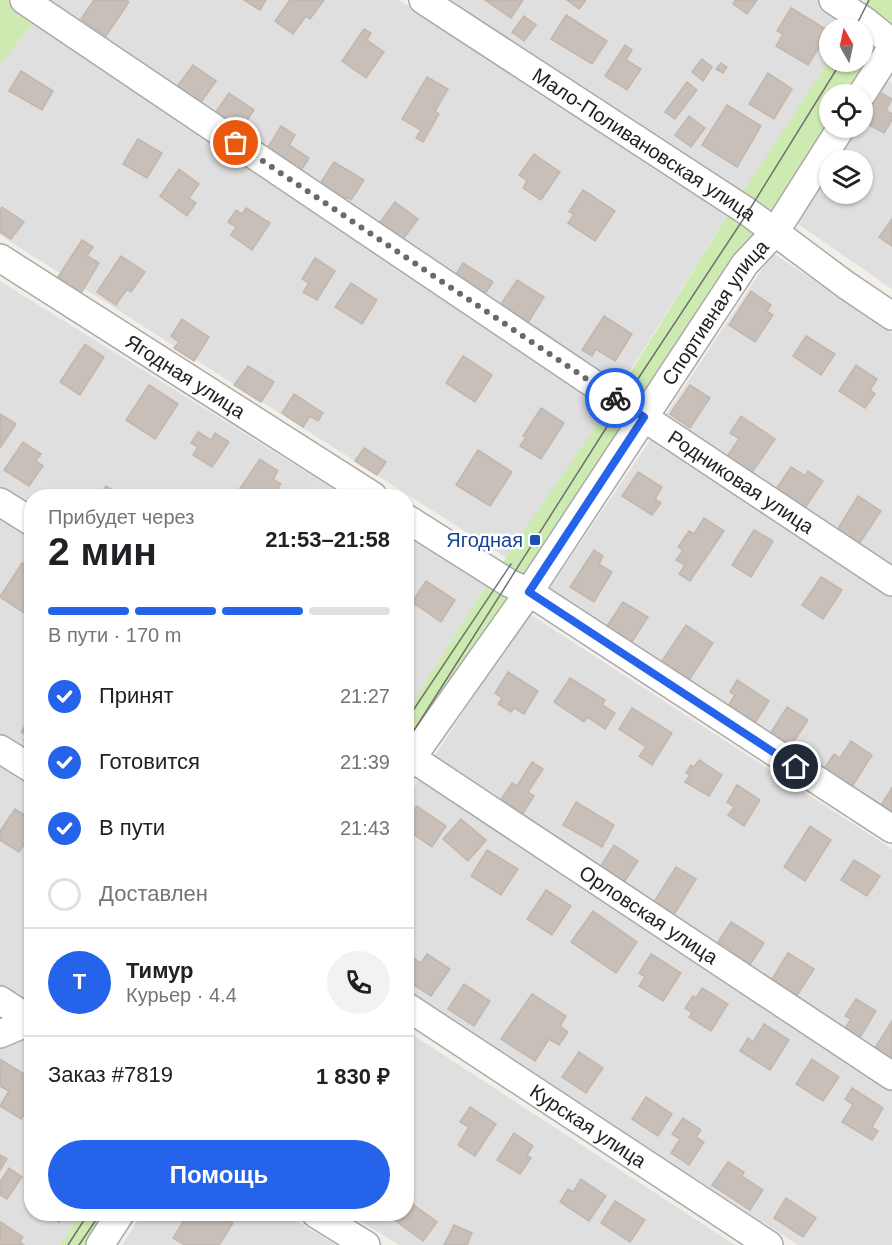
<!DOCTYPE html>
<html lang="ru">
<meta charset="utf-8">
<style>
:root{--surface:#fff;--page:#f2f2f2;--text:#202124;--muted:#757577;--line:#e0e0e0;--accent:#2563eb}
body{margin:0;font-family:Arial,sans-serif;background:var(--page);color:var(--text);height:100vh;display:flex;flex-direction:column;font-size:22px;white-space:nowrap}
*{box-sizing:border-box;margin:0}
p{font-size:20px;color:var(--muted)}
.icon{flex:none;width:33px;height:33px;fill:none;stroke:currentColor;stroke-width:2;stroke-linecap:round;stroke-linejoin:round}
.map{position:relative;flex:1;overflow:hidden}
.side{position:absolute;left:24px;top:489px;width:390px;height:732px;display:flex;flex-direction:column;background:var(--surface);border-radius:24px;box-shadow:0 2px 4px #0004}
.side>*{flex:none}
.needle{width:39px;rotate:351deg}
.fabs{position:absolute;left:819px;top:18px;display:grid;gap:12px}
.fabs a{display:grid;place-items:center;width:54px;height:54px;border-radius:50%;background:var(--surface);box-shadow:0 2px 4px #0004;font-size:30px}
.pin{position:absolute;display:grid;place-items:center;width:51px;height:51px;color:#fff;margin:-26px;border:3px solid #fff;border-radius:50%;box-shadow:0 2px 6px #0007}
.courier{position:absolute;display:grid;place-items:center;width:60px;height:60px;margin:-30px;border:4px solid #2563eb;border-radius:50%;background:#fff;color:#222;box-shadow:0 2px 8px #0007}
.overview em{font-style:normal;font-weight:600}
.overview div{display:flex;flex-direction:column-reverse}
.overview{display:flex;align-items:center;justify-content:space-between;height:102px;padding:0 24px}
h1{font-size:39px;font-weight:600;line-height:45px}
.bar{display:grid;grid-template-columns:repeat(4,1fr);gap:9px 6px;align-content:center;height:72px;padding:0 24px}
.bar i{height:8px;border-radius:4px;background:var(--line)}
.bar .selected{background:var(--accent)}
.bar p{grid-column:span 4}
.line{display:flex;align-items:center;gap:15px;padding:0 24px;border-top:2px solid var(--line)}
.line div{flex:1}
.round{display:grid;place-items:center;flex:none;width:63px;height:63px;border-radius:32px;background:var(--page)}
ol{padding:0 24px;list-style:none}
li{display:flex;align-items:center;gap:18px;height:66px}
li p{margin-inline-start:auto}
li .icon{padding:6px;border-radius:50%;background:var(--accent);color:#fff;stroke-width:4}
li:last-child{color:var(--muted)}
li i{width:33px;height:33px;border:3px solid var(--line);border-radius:50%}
.action{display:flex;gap:12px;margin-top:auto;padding:12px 24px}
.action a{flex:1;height:69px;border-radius:36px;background:var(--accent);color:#fff;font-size:24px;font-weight:600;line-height:69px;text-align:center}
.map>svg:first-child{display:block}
</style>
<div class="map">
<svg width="892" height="1245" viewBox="0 0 892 1245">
<rect width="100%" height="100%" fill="#f2efe9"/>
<path fill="#e0dfdf" d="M43,0H399L729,213L620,387Z
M422,0H826L857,19L851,28H830L829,61L741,196Z
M35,21L611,404L507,558L0,235V65Z
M876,74L892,83V289L798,224L829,163L830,194H862V160H831L848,128H862L863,99Z
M773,253L892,333V570L665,416Z
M0,281L345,496H32L31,507L0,488Z
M653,436L892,595V816L550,588Z
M0,513L31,532V755L0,735Z
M407,535L487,585L407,711Z
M528,613L892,849V1065L432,760Z
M0,766L31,785V1008L0,987Z
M421,775L892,1087V1245H798L407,991V800Z
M407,1031L735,1245H399L349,1214H406Z
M17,1037L31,1038L32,1214H80L60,1245H0V1042Z
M142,1214H285L336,1245H122Z"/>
<path fill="#cdebb0" d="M0,0H43L35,21L0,65Z
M867,0H892V26L850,94H830L829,126L407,762V711L487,585L611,404L729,213L829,61L862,62V28H851Z
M80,1214H112L91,1245H60Z"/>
<path fill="#c7bfb8" stroke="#c4b6ab" stroke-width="1.5" d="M94,0H126L129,2L106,36L81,19Z
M244,0H266L260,10Z
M290,0H324L310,19L306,16L293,34L275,21Z
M485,0H523L511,18Z
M567,0H586L579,9Z
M735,0H757L747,14L733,4Z
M791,8L829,31L808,65L776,46L783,34L777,31Z
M566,15L607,41L592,64L551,39Z
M524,16L536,25L524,41L512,32Z
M364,29L371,33L367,40L384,52L366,78L342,61Z
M625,45L632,50L626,60L641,69L627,90L605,76Z
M702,59L712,67L703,81L692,72Z
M721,63L727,67L723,73L716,69Z
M193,65L216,81L197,108L173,92Z
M21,71L53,91L42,110L9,91Z
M768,73L792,89L774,119L749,104Z
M427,77L448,89L435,111L439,114L423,142L416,138L421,130L402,119Z
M687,82L697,90L675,119L665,112Z
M874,89L892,99L886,110L892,114V120L884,133L862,121V108Z
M229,93L254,110L244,125L248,127L239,139L211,119Z
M727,105L761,126L737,167L702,145Z
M689,116L705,128L691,147L675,135Z
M281,126L295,135L289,145L309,158L299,174L265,152Z
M138,139L162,153L147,178L123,164Z
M534,154L560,172L541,200L523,188L527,181L519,175Z
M334,162L364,180L351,200L347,197L344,203L318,187Z
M179,169L199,184L189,198L196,203L187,216L160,196Z
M583,190L615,211L595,241L568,223L574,214L569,212Z
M395,202L418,219L401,242L378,225Z
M2,207L24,222L11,239L0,232V210Z
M246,208L270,223L252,250L231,235L236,227L228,222L236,210L242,214Z
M892,219V246L879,237Z
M82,240L93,247L87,256L99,263L80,295L56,280Z
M121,256L145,272L131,292L127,289L116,305L97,292Z
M315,258L335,271L317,300L303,292L309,283L302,279Z
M463,263L493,282L479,303L450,284Z
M517,280L544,297L523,331L495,313Z
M351,283L377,300L362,324L335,307Z
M751,291L771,305L767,311L773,315L755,342L729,325Z
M604,316L632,334L615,361L596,349L592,356L582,350Z
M182,319L209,337L194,361L174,348L179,342L171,336Z
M806,336L835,354L821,375L793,356Z
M85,344L104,357L80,395L60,382Z
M463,356L492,375L475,402L446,383Z
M856,365L877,379L870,390L875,394L865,408L839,391Z
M248,366L274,382L261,402L234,385Z
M149,385L178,404L155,439L126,420Z
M690,385L710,398L690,428L670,414Z
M294,394L323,413L318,421L310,416L303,427L282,413Z
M541,408L564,423L541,459L520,446L526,437L523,436Z
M0,414L16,424L0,448Z
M741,416L775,439L751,474L726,458L739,439L730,433Z
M198,432L211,440L215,433L229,442L212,467L193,455L198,447L191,443Z
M23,442L41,454L36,461L43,466L29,486L4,470Z
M364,448L386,462L377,475L355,461Z
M478,450L512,472L490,506L456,485Z
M260,459L278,471L273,479L281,484L273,496H269L263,493L261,496H235Z
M791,467L805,476L808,471L823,481L803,511L774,492Z
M638,472L662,487L655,499L661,503L652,515L622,496Z
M106,486L122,496H99Z
M858,496L881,511L859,544L837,530Z
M704,518L724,531L690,581L679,574L685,565L676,560L683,550L678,547L689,531L694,534Z
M754,530L773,541L751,577L732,565Z
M594,550L603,556L599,564L612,572L594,602L570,587Z
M22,563L32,569V613L29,616L0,597Z
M821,577L842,590L823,619L802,605Z
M426,581L455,600L441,622L412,602Z
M623,602L648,617L630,645L605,629Z
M686,625L713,643L688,682L660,664Z
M508,672L538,691L524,714L514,708L511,712L498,704L502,698L495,693Z
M570,678L605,700L602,705L615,713L605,729L587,717L584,722L554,702Z
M737,680L769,701L753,726L726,709L735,695L730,692Z
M787,707L808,720L788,750L768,737Z
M632,708L672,733L652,765L639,756L646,747L619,729Z
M32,715V745L24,740L27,736L21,732Z
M851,741L872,755L850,790L822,772L834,754L840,758Z
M699,760L722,775L709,796L685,782L690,775L686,773L691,765L694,767Z
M532,762L543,769L528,792L534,796L518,821L496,807L512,783L517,786Z
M737,785L760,800L744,826L728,815L734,807L727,802Z
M892,788V816L879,808Z
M576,802L614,825L602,847L563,825Z
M417,806L446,826L432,847L406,829V820Z
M15,809L32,820V844L30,846L25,843L19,852L0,840V831Z
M461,819L486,840L468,861L443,839Z
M810,826L831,840L805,881L784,867Z
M614,845L638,861L623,884L599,869Z
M487,850L518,869L501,895L471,876Z
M854,860L880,876L867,896L841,880Z
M676,867L696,879L672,918L652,905Z
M546,890L571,906L552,935L527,919Z
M593,911L637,942L616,973L571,942Z
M731,922L764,943L746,971L725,958L730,949L718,942Z
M788,953L814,969L794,1000L769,984Z
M427,954L450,969L431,996L406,980V966L412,957L421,963Z
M651,954L681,973L663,1001L639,986L645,977L639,973Z
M464,984L490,1001L474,1026L448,1009Z
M702,988L728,1004L711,1031L689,1017L692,1013L685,1008L693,996L696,998Z
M532,994L566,1016L560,1026L568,1032L559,1045L549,1039L535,1061L501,1039Z
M856,999L876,1011L859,1039L844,1030L851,1019L845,1016Z
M892,1021V1063L873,1051Z
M764,1024L789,1040L770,1070L740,1051L748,1038L753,1042Z
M579,1052L603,1068L586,1093L562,1077Z
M812,1059L839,1077L823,1101L796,1084Z
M1,1060L32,1079V1084L26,1092L32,1095V1102L21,1119L0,1106L9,1091L0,1086Z
M852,1088L883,1108L872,1127L878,1131L872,1140L842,1122L853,1105L845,1099Z
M646,1097L672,1114L658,1136L632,1119Z
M470,1107L496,1124L475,1156L458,1145L469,1127L460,1122Z
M683,1118L701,1130L696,1137L704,1142L689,1165L671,1153L680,1139L672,1134Z
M514,1133L533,1146L527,1155L531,1158L520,1174L497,1160Z
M0,1155L7,1159L0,1170Z
M728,1162L744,1172L742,1176L763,1190L750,1210L712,1185Z
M9,1168L22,1177L7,1199L0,1195V1182Z
M581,1179L606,1196L589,1221L560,1202L568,1189L573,1192Z
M786,1198L816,1218L803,1237L774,1218Z
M407,1200L437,1222L423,1241L393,1219L397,1214H406Z
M615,1201L645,1220L630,1242L601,1223Z
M47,1214H65L59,1222Z
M188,1214H218L233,1223L219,1245H185L173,1238Z
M1,1222L23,1237L20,1242L24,1245H0Z
M454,1225L472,1233L467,1245H444Z"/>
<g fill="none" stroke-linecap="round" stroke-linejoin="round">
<defs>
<g id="street">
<path id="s1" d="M24,0L622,403L892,582"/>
<path id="s2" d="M423,0L748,212L846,285L892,316"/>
<path d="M833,0L865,21L892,43"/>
<path d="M862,94L892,47"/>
<path id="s3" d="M0,258L373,496"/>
<path d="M0,502L32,522"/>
<path d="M406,518L509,583L529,592L892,829"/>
<path d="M0,749L32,769"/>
<path id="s4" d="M406,754L892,1076"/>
<path id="s5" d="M406,766L529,592L745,264L775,232L841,128"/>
<path d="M0,1000L32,1021"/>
<path id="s6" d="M406,1006L769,1245"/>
<path d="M0,1034L31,1021"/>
<path d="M316,1214L366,1245"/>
<path d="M100,1245L120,1214"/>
</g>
</defs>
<use href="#street" stroke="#a9a9a9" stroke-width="30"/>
<use href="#street" stroke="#fff" stroke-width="27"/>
<path stroke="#707070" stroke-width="1.5" d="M855,28L869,0
M406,721L511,564
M406,743L622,403L748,212L841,62
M68,1245L88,1214
M79,1245L100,1214"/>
</g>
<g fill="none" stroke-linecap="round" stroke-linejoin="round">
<path stroke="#6b6a68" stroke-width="6" stroke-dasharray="0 10.8" d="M236,143L615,398"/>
<path stroke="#2563eb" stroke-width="8" d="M615,398L644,417L529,592L796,767"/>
</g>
<rect fill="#1a4fb4" stroke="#fff" stroke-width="2" x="529" y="534" width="12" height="12" rx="3"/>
<g text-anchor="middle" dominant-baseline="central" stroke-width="5" stroke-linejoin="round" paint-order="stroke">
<g font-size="20" fill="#222" stroke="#fff">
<text stroke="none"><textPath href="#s2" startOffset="264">Мало-Поливановская улица</textPath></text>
<text stroke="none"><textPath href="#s5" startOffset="549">Спортивная улица</textPath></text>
<text stroke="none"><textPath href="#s3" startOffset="220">Ягодная улица</textPath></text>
<text stroke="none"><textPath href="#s1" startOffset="864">Родниковая улица</textPath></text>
<text stroke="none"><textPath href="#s4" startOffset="291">Орловская улица</textPath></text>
<text stroke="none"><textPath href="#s6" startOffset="218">Курская улица</textPath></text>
</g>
<g font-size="20" fill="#164399" stroke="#fff" text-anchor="end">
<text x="523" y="540">Ягодная</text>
</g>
</g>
</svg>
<div class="fabs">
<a><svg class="needle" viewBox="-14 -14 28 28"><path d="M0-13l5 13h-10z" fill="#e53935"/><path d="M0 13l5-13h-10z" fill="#757577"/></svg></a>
<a><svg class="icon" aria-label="locate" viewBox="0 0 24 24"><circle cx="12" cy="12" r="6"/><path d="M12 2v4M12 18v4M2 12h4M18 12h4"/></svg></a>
<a><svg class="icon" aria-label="layers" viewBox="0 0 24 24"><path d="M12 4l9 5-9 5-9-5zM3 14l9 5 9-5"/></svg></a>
</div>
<div class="pin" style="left:236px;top:143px;background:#ea580c"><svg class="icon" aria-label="bag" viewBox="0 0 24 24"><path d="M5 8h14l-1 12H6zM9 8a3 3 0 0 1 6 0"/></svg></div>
<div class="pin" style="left:796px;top:767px;background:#1f2937"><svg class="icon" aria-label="home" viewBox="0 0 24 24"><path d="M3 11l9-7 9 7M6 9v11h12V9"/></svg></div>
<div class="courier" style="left:615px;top:398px"><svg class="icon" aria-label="bike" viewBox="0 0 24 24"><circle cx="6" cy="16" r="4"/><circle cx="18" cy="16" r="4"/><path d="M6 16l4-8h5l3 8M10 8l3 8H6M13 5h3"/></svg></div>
<section class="side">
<div class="overview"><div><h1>2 мин</h1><p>Прибудет через</p></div><em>21:53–21:58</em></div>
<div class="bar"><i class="selected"></i><i class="selected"></i><i class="selected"></i><i></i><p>В пути · 170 m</p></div>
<ol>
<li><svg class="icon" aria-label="check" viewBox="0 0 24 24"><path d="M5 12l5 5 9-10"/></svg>Принят<p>21:27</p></li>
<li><svg class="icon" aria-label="check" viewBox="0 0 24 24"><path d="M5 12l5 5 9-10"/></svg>Готовится<p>21:39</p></li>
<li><svg class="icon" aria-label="check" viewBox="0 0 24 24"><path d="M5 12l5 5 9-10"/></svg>В пути<p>21:43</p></li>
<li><i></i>Доставлен</li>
</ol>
<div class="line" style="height:108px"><b class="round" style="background:var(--accent);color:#fff">Т</b><div><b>Тимур</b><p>Курьер · 4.4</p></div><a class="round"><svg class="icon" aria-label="phone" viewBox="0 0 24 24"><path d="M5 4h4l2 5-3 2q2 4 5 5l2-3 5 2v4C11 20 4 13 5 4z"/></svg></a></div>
<div class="line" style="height:78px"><div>Заказ #7819</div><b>1 830 ₽</b></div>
<div class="action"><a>Помощь</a></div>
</section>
</div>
